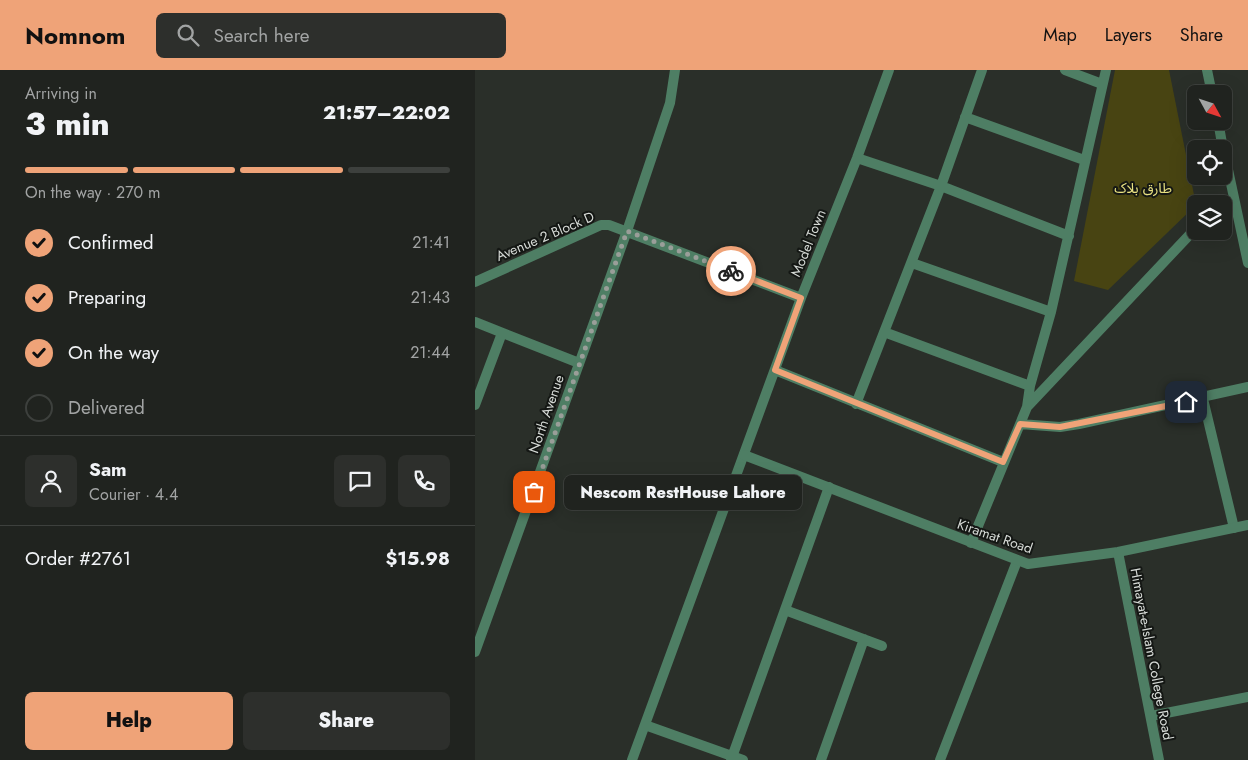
<!DOCTYPE html>
<meta charset="utf-8">
<style>
:root{--surface:#20231f;--page:#2d2f2c;--text:#f1f3f6;--muted:#a2a4a4;--line:#3d403d;--accent:#efa378}
body{margin:0;font-family:Jost,"Noto Sans Arabic",sans-serif;background:var(--page);color:var(--text);height:100vh;display:flex;flex-direction:column;font-size:19px;white-space:nowrap}
*{box-sizing:border-box;margin:0}
p{font-size:16px;color:var(--muted)}
.icon{flex:none;width:28px;height:28px;fill:none;stroke:currentColor;stroke-width:2;stroke-linecap:round;stroke-linejoin:round}
.map{position:relative;flex:1;overflow:hidden}
.panel{display:flex;flex-direction:column;background:var(--surface);width:475px}
.panel>*{flex:none}
.needle{width:32px;rotate:130deg}
.buttons{position:absolute;left:712px;top:15px;display:grid;gap:10px}
.buttons a{display:grid;place-items:center;width:45px;height:45px;border-radius:8px;background:var(--surface);box-shadow:0 5px 20px #0002,0 0 0 1px var(--line);font-size:25px}
.pin{position:absolute;display:grid;place-items:center;width:42px;height:42px;color:#fff;margin:-21px;border-radius:10px;box-shadow:0 2px 8px #0006}
.courier{position:absolute;display:grid;place-items:center;width:50px;height:50px;margin:-25px;border:4px solid #efa378;border-radius:50%;background:#fff;color:#222;box-shadow:0 1px 6px #0007}
.bubble{position:absolute;height:35px;border-radius:8px;background:var(--surface);box-shadow:0 5px 20px #0002,0 0 0 1px var(--line);font-size:16px;font-weight:800;line-height:35px;text-align:center}
.head em{font-style:normal;font-weight:800}
.head div{display:flex;flex-direction:column-reverse}
.head{display:flex;align-items:center;justify-content:space-between;height:85px;padding:0 25px}
h1{font-size:32px;font-weight:800;line-height:38px}
.bar{display:grid;grid-template-columns:repeat(4,1fr);gap:8px 5px;align-content:center;height:60px;padding:0 25px}
.bar i{height:6px;border-radius:4px;background:var(--line)}
.bar .on{background:var(--accent)}
.bar p{grid-column:span 4}
.line{display:flex;align-items:center;gap:12px;padding:0 25px;border-top:1px solid var(--line)}
.line div{flex:1}
.round{display:grid;place-items:center;flex:none;width:52px;height:52px;border-radius:8px;background:var(--page)}
ol{padding:0 25px;list-style:none}
li{display:flex;align-items:center;gap:15px;height:55px}
li p{margin-inline-start:auto}
li .icon{padding:5px;border-radius:50%;background:var(--accent);color:#111;stroke-width:4}
li:last-child{color:var(--muted)}
li i{width:28px;height:28px;border:2px solid var(--line);border-radius:50%}
.button{display:flex;gap:10px;margin-top:auto;padding:10px 25px}
.button a{flex:1;height:58px;border-radius:8px;background:var(--accent);color:#111;font-size:20px;font-weight:800;line-height:58px;text-align:center}
.button a+a{background:var(--page);color:var(--text)}
header{display:flex;align-items:center;gap:30px;box-sizing:border-box;height:70px;padding:0 25px;background:var(--accent);color:#111}
header strong{font-size:24px}
nav{display:flex;gap:28px;margin-inline-start:auto;font-size:18px}
.search{width:350px;height:45px;background:var(--page);display:flex;align-items:center;gap:12px;box-sizing:border-box;padding:0 18px;border-radius:8px;color:var(--muted);font-size:19px}
main{display:flex;flex:1;min-height:0}
.map>svg:first-child{display:block}
</style>
<header>
<strong>Nomnom</strong>
<div class="search"><svg class="icon" aria-label="search" viewBox="0 0 24 24"><circle cx="10" cy="10" r="6"/><path d="M15 15l6 6"/></svg>Search here</div>
<nav><a>Map</a><a>Layers</a><a>Share</a></nav>
</header>
<main>
<section class="panel">
<div class="head"><div><h1>3 min</h1><p>Arriving in</p></div><em>21:57–22:02</em></div>
<div class="bar"><i class="on"></i><i class="on"></i><i class="on"></i><i></i><p>On the way · 270 m</p></div>
<ol>
<li><svg class="icon" aria-label="check" viewBox="0 0 24 24"><path d="M5 12l5 5 9-10"/></svg>Confirmed<p>21:41</p></li>
<li><svg class="icon" aria-label="check" viewBox="0 0 24 24"><path d="M5 12l5 5 9-10"/></svg>Preparing<p>21:43</p></li>
<li><svg class="icon" aria-label="check" viewBox="0 0 24 24"><path d="M5 12l5 5 9-10"/></svg>On the way<p>21:44</p></li>
<li><i></i>Delivered</li>
</ol>
<div class="line" style="height:90px"><a class="round"><svg class="icon" aria-label="person" viewBox="0 0 24 24"><circle cx="12" cy="8" r="4"/><path d="M4 21q1-7 8-7t8 7"/></svg></a><div><b>Sam</b><p>Courier · 4.4</p></div><a class="round"><svg class="icon" aria-label="chat" viewBox="0 0 24 24"><path d="M4 5h16v11H9l-5 4z"/></svg></a><a class="round"><svg class="icon" aria-label="phone" viewBox="0 0 24 24"><path d="M5 4h4l2 5-3 2q2 4 5 5l2-3 5 2v4C11 20 4 13 5 4z"/></svg></a></div>
<div class="line" style="height:65px"><div>Order #2761</div><b>$15.98</b></div>
<div class="button"><a>Help</a><a>Share</a></div>
</section>
<div class="map">
<svg width="773" height="690" viewBox="0 0 773 690">
<rect width="100%" height="100%" fill="#2a2f29"/>
<path fill="#484412" d="M640,0H694L721,135L633,220L599,211Z"/>
<g fill="none" stroke-linecap="round" stroke-linejoin="round">
<path stroke="#4e7e64" stroke-width="10" d="M590,0L627,14
M732,0L737,24
M490,47L609,90
M743,51L748,79
M749,81L773,193
M382,88L466,116L594,166
M748,134L759,132
M437,193L576,242
M0,212L126,155H134L326,228
M0,252L104,293
M409,262L555,316
M300,300L528,392
M728,329L759,458
M381,334L466,116L507,0
M0,335L27,263
M552,337L721,158
M545,354L585,357L604,354L773,317
M496,473L552,337L555,316L576,242L631,0
M310,540L407,576
M676,646L773,627
M170,655L268,690
M157,690L326,228L382,88L414,0
M256,690L354,417
M346,690L389,569
M465,690L542,491"/>
<path stroke="#4e7e64" stroke-width="10" d="M269,385L553,494L643,482L773,455
M643,482L684,690
M0,582L152,161L195,33L200,0"/>
</g>
<g fill="none" stroke-linecap="round" stroke-linejoin="round">
<path stroke="#9a9e99" stroke-width="5" stroke-dasharray="0 9" d="M59,422L152,161L256,201"/>
<path stroke="#efa378" stroke-width="6" d="M256,201L326,228L300,300L528,392L545,354L585,357L711,332"/>
</g>
<g text-anchor="middle" dominant-baseline="central" stroke-width="4" stroke-linejoin="round" paint-order="stroke">
<g font-size="14" fill="#e8e181" stroke="#141714">
<text x="668" y="118">طارق بلاک</text>
</g>
<g font-size="14" fill="#d6dad6" stroke="#141714">
<text transform="translate(70 166) rotate(-23)">Avenue 2 Block D</text>
<text transform="translate(333 173) rotate(-68)">Model Town</text>
<text transform="translate(71 344) rotate(-71)">North Avenue</text>
<text transform="translate(520 466) rotate(19)">Kiramat Road</text>
<text transform="translate(677 584) rotate(79)">Himayat-e-Islam College Road</text>
</g>
</g>
</svg>
<div class="buttons">
<a><svg class="needle" viewBox="-14 -14 28 28"><path d="M0-13l5 13h-10z" fill="#e53935"/><path d="M0 13l5-13h-10z" fill="#a2a4a4"/></svg></a>
<a><svg class="icon" aria-label="locate" viewBox="0 0 24 24"><circle cx="12" cy="12" r="6"/><path d="M12 2v4M12 18v4M2 12h4M18 12h4"/></svg></a>
<a><svg class="icon" aria-label="layers" viewBox="0 0 24 24"><path d="M12 4l9 5-9 5-9-5zM3 14l9 5 9-5"/></svg></a>
</div>
<div class="pin" style="left:59px;top:422px;background:#ea580c"><svg class="icon" aria-label="bag" viewBox="0 0 24 24"><path d="M5 8h14l-1 12H6zM9 8a3 3 0 0 1 6 0"/></svg></div>
<div class="pin" style="left:711px;top:332px;background:#1f2937"><svg class="icon" aria-label="home" viewBox="0 0 24 24"><path d="M3 11l9-7 9 7M6 9v11h12V9"/></svg></div>
<div class="courier" style="left:256px;top:201px"><svg class="icon" aria-label="bike" viewBox="0 0 24 24"><circle cx="6" cy="16" r="4"/><circle cx="18" cy="16" r="4"/><path d="M6 16l4-8h5l3 8M10 8l3 8H6M13 5h3"/></svg></div>
<div class="bubble" style="left:89px;top:405px;width:238px">Nescom RestHouse Lahore</div>
</div>
</main>
